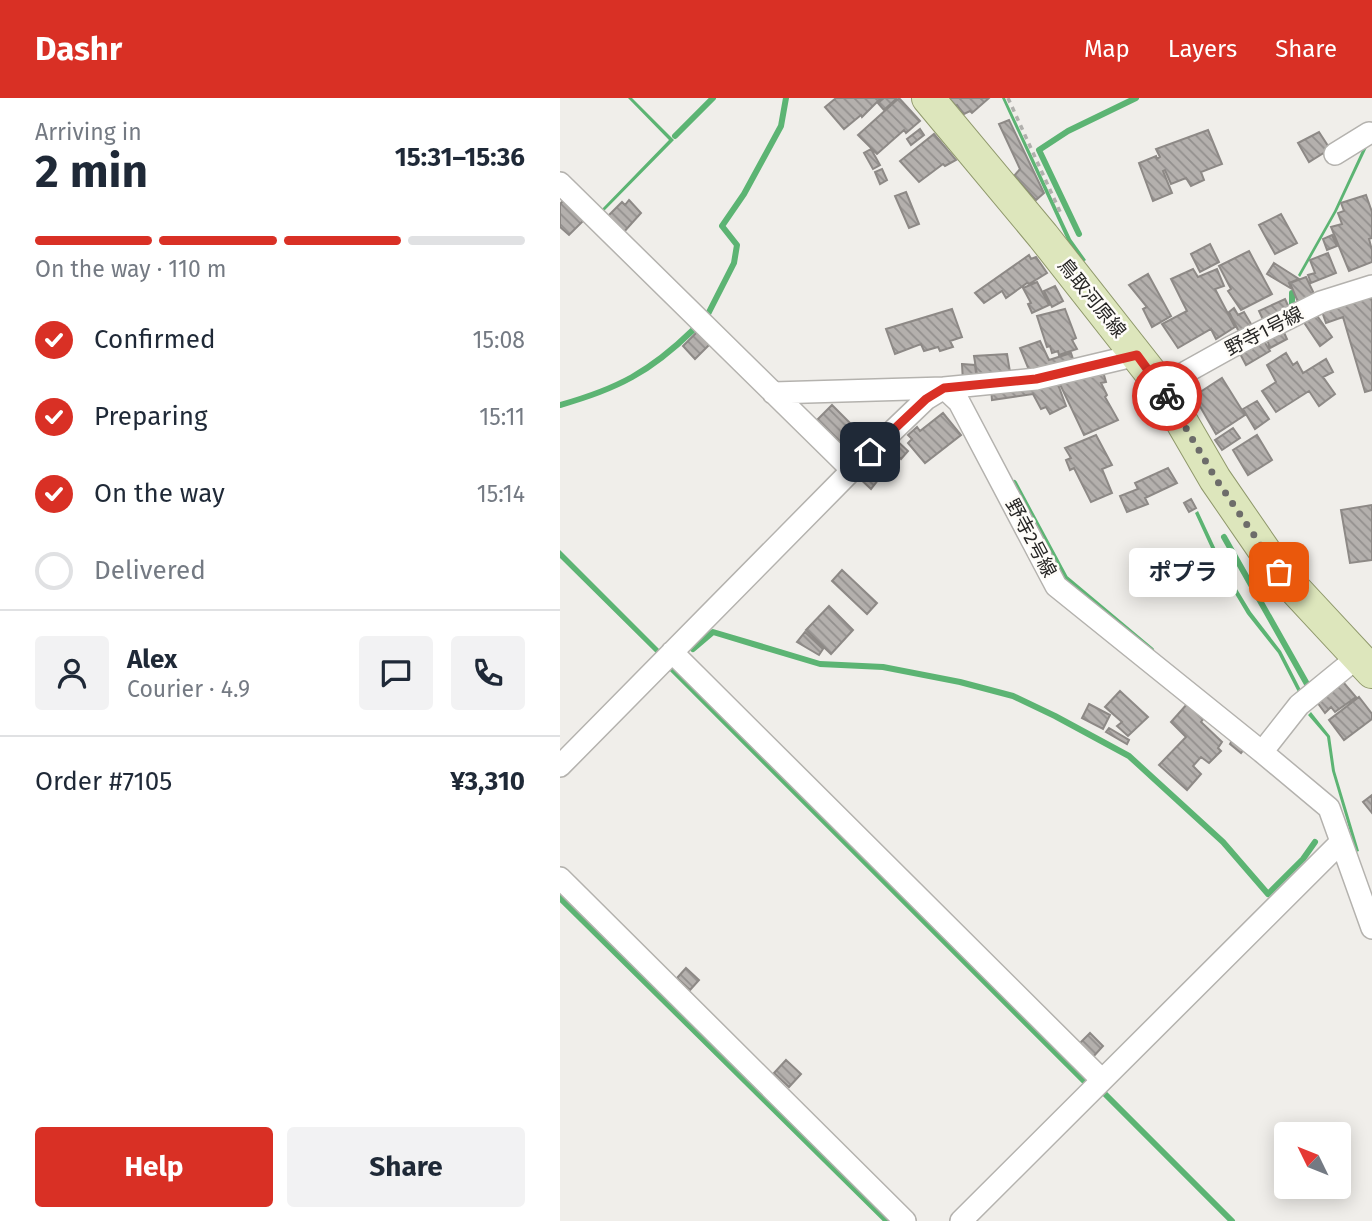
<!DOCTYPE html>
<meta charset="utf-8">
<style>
:root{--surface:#fff;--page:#f2f2f3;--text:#1f2937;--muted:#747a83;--line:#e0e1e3;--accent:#d93025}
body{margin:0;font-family:"Fira Sans","Noto Sans JP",sans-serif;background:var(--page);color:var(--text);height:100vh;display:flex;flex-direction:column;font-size:26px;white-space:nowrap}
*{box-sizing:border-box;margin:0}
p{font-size:23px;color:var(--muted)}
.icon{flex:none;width:38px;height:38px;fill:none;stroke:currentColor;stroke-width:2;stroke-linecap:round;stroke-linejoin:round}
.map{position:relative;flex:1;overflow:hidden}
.panel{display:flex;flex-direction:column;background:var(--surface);width:560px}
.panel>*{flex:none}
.needle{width:46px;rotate:313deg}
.fabs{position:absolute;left:714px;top:1024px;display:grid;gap:14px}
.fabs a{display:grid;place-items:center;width:77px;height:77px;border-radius:7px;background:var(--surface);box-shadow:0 4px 18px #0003;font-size:35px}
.pin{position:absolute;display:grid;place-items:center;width:60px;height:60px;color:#fff;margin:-30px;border-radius:14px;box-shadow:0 4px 10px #0006}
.courier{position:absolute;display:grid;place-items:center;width:70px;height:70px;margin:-35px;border:5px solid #d93025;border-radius:50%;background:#fff;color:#222;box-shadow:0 2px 9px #0007}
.bubble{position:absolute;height:49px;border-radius:7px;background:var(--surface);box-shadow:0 4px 18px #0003;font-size:23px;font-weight:700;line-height:49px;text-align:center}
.overview em{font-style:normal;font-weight:700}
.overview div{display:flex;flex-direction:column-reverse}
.overview{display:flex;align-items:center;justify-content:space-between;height:119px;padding:0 35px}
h1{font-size:46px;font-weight:700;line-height:52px}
.bar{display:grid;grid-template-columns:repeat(4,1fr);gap:10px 7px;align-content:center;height:84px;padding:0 35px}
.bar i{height:9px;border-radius:5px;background:var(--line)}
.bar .current{background:var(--accent)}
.bar p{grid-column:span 4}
.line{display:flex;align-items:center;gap:18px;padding:0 35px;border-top:2px solid var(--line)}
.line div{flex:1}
.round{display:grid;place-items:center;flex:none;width:74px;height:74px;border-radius:7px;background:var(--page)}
ol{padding:0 35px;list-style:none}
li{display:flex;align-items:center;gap:21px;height:77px}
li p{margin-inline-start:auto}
li .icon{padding:7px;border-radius:50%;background:var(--accent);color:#fff;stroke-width:4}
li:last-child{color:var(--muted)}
li i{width:38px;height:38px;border:4px solid var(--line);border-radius:50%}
.action{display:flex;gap:14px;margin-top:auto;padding:14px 35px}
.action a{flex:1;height:80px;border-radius:7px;background:var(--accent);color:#fff;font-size:28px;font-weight:700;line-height:80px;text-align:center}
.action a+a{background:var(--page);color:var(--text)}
header{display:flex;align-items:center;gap:42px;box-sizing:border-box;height:98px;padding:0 35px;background:var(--accent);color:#fff}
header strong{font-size:33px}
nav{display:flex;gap:38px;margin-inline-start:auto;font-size:24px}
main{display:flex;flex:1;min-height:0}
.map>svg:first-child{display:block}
</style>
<header>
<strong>Dashr</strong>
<nav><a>Map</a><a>Layers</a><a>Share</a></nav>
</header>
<main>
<section class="panel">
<div class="overview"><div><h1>2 min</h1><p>Arriving in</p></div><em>15:31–15:36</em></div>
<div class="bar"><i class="current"></i><i class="current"></i><i class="current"></i><i></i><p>On the way · 110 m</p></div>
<ol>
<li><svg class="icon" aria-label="check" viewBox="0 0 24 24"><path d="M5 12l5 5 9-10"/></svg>Confirmed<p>15:08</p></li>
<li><svg class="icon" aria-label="check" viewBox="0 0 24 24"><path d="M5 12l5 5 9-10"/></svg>Preparing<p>15:11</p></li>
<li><svg class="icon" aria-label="check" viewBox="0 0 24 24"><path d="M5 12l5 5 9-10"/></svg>On the way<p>15:14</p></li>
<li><i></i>Delivered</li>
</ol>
<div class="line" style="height:126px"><a class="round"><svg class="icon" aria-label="person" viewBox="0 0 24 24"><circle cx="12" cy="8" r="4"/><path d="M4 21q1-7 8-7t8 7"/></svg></a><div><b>Alex</b><p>Courier · 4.9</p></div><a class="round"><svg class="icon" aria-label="chat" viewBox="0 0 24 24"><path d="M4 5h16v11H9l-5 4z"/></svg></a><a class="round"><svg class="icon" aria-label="phone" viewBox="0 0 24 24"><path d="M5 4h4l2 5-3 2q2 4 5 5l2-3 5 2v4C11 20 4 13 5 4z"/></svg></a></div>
<div class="line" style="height:91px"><div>Order #7105</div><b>¥3,310</b></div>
<div class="action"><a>Help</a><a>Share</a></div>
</section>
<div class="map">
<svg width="812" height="1123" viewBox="0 0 812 1123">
<defs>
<pattern id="building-back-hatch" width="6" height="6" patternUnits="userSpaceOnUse" patternTransform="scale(1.75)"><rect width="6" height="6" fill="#b4b0ad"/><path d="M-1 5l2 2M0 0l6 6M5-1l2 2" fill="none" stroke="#928f8d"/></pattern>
</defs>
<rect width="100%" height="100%" fill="#f0eeea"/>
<path fill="#5cb473" d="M68,0H72L114,42L44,113L42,111L109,42Z
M442,0H445L511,141L526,162L523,164L507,142Z
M806,44L809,45L777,113L740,179L738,177L774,113Z
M638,413L666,473L691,514L721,553L741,592L738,594L718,555L687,516L662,474L635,415Z
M0,452L100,552L97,556L0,460Z
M751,614L770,638L775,673L799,753L796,754L772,673L767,639L748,617Z"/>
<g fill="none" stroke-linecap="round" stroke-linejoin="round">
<path stroke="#5cb473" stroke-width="6" d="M115,38L153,0
M519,136L479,52L508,33L576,0
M732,195V212
M147,218L174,165L177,147L162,128L184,96L221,28L226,0
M0,307C57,291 90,274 133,232
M313,337L322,328
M454,385L505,480L591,552
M664,439L747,586
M133,551L153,534L260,566L323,569L400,584L453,598L495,618L569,658L663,744L708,796L743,761L755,744
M111,570L524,983
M0,800L327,1123
M544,995L672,1123"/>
</g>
<path fill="url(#building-back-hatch)" stroke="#8d8986" stroke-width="2" d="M276,0H321L302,19L301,17L284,31L265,9Z
M324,0H336V1L324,12L318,5Z
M339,0L360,23L346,35L344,32L317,56L298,37Z
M386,0H429L412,15L410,13L404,16L397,7L394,9Z
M449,22L484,95L476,102L454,78L460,71L439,26Z
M360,31L364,37L351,47L347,41Z
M648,32L662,66L641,74L644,82L631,88L626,80L611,86L605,72L603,73L612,95L593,103L579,65L596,58L597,61L600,59L596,51Z
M759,34L770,51L749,64L738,45Z
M374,36L396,62L385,68L383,66L359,84L340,63Z
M311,51L320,67L313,71L304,55Z
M322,71L327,82L320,86L315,74Z
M346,94L359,126L349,130L335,98Z
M806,97L812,114V140L809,141L812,152V164L789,173L771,129L782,126L778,115L784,113L781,105Z
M69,102L81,115L63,135L47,119L62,104L65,107Z
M3,103L23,123L9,137L0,129V106Z
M721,116L737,145L715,156L699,127Z
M772,137L777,148L767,152L763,141Z
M650,146L659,164L640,174L631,156Z
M689,153L712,196L681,212L668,193L671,191L659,168Z
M768,155L776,175L751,185L748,177L755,175L750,162Z
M469,157L471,161L476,159L487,175L469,186L467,185L446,200L442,193L424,205L415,195Z
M714,165L739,181L729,185L732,191L707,176Z
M633,171L638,179L657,171L664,188L655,191L675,229L656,241L651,231L618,250L602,226L627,213L611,181Z
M588,176L611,218L592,229L583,211L587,209L569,187Z
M746,179L757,202L740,209L730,185Z
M477,184L489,207L472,215L468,206L471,205L463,190Z
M495,188L503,203L492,209L484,193Z
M812,192V292L805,294L783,219L766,225L760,208Z
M725,201L731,214L705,226L699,213Z
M674,210L678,217L684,214L694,231L681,238L669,214Z
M392,211L402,239L390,243L393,249L380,253L378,249L364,253L361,246L335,256L326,231Z
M505,211L516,240L512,242L517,251L499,257L498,253L492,255L490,248L487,249L477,218Z
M753,212L772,239L760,248L741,220Z
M721,228L727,241L710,250L705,236Z
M139,232L152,244L135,261L123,248Z
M701,238L710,253L686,267L677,250Z
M480,243L489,262L511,255L516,270L471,277L460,250Z
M726,255L733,267L737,264L743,275L766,261L773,274L763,279L775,296L759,308L749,293L716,314L702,293L716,284L707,267Z
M447,256L451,280L418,283L414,258Z
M402,266L415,267L417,283L403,284Z
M542,270L546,284L541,285L547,297L545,299L558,322L524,337L497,280Z
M662,280L685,317L656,336L634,298Z
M496,281L506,308L490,316L486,309L481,311L473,296L432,302L431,290Z
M697,303L709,321L695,331L683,311Z
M272,307L300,335L283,353L254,325Z
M383,315L401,337L365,365L348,345L352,341L348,337L357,329L360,333Z
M673,330L680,340L662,352L655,342Z
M536,337L552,367L542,371L552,395L531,404L514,370L510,372L506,362L511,360L505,350Z
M697,337L712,362L688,377L673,352Z
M335,341L348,353L341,361L328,349Z
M305,370L318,382L311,391L297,378Z
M608,370L617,385L585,400L588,406L567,414L560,398L578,391L575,385Z
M631,401L636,410L629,414L624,405Z
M812,407V462L790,465L781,412Z
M282,472L317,505L307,516L272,483Z
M269,508L293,532L271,556L246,532Z
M245,534L263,551L259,557L237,544Z
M783,584L796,599L775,614L771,609L765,615L757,604Z
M560,593L588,619L568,638L557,628L562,624L545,609Z
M799,599L812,616V621L784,642L769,622Z
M628,605L645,619L641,624L662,644L658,650L661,653L649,665L641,659L633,668L641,676L627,692L599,667L626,639L611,624Z
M529,606L550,617L543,631L522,620Z
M549,630L569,642L567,646L546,634Z
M673,641L685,650L681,655L670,646Z
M812,697V715L803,704Z
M126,870L139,882L130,892L117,880Z
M530,935L543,948L532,960L518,947Z
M226,962L241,976L229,989L214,975Z"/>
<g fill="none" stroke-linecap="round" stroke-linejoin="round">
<defs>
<path id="minor" d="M775,56L809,35
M0,85L292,372
M577,257L476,281L384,290L399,304L496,488L702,654L739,607L799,558
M601,288L671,249L761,204L812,188
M213,295L384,290
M112,554L542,982
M702,654L769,710L812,830
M0,668L292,372L366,301L384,290
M0,780L345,1123
M401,1123L780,745"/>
<path id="primary" d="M368,0L483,138L601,288L655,381L719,474L812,574"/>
</defs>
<use href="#minor" stroke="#b4b2ae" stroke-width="24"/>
<use href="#primary" stroke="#8f986b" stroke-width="34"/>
<path stroke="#b1b0ad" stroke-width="3.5" stroke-dasharray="5 5" stroke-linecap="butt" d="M448,0L502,118"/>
<use href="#minor" stroke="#fff" stroke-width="21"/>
<use href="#primary" stroke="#dde6bc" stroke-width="32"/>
</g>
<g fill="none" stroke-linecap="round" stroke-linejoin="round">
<path stroke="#6d6c6a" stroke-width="7" stroke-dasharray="0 12.6" d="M607,298L656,381L719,474"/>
<path stroke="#d93025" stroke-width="9" d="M310,354L366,301L384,290L476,281L577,257L607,298"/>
</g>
<g text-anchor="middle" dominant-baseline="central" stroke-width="5" stroke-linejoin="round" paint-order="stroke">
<g font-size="19" fill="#272625" stroke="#fefcf8">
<text transform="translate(532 200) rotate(51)">鳥取河原線</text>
<text transform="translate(704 233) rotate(-27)">野寺1号線</text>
<text transform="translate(471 440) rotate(62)">野寺2号線</text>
</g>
</g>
</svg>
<div class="fabs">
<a><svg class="needle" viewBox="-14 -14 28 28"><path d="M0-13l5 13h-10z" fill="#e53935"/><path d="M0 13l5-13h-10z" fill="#747a83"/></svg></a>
</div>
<div class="pin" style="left:719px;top:474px;background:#ea580c"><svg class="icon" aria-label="bag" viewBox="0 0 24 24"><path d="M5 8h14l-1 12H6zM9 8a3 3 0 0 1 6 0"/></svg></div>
<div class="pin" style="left:310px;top:354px;background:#1f2937"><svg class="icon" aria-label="home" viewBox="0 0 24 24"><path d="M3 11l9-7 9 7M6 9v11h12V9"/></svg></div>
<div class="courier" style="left:607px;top:298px"><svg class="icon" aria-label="bike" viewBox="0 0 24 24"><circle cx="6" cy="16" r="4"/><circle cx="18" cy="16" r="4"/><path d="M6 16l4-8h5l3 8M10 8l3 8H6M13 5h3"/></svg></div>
<div class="bubble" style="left:569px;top:450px;width:108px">ポプラ</div>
</div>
</main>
